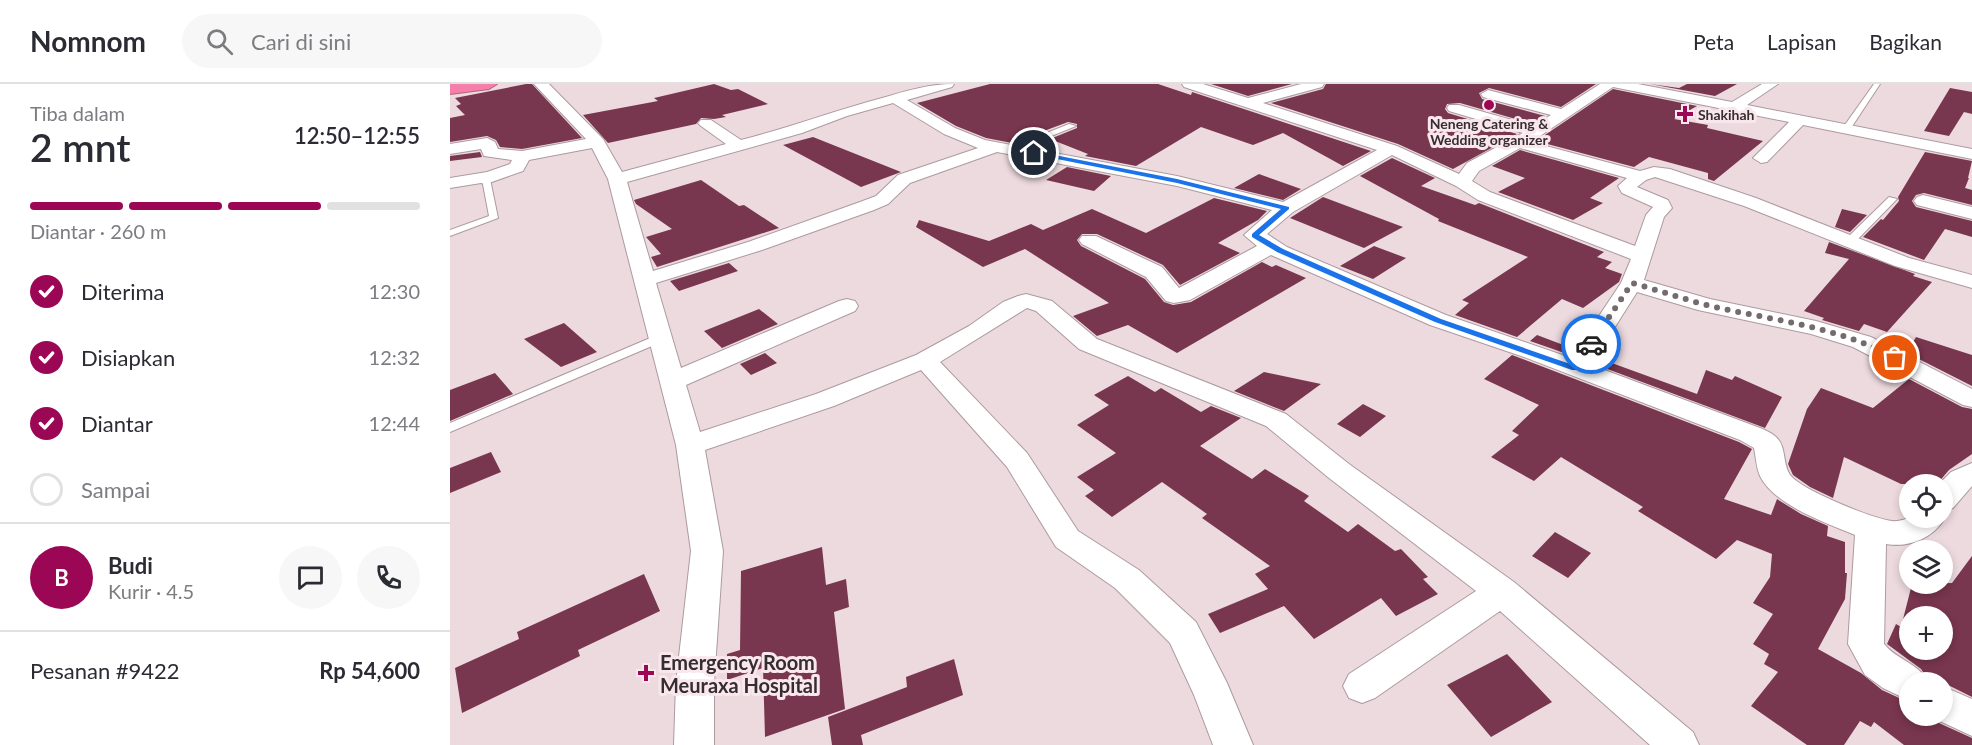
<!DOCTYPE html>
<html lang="id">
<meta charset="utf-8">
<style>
:root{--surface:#fff;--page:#f7f7f7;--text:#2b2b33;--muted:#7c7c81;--line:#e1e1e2;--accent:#9c0755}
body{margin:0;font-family:Lato,sans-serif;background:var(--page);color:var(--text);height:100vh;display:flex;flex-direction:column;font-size:22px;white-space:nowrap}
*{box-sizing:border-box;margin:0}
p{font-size:20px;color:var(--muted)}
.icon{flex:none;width:33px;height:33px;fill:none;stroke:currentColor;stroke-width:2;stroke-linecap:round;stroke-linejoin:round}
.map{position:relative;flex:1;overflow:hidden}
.side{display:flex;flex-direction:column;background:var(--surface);width:450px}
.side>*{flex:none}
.buttons{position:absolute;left:1449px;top:390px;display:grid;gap:12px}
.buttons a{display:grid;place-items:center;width:54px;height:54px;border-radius:50%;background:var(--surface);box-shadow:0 3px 9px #0003;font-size:30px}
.pin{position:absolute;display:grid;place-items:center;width:51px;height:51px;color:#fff;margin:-26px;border:3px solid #fff;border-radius:50%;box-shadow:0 2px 6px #0007}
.courier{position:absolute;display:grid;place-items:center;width:60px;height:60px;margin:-30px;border:4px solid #1a73e8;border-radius:50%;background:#fff;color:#222;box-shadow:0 2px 8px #0007}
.overview em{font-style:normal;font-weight:600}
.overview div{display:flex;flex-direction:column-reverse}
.overview{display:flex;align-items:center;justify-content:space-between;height:102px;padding:0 30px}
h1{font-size:39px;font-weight:600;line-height:45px}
.bar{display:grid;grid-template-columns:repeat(4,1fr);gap:9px 6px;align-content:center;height:72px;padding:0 30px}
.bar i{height:8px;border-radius:4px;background:var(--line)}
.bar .selected{background:var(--accent)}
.bar p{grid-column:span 4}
.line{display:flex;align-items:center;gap:15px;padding:0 30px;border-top:2px solid var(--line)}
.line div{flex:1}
.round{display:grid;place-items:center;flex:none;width:63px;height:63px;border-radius:32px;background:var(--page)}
ol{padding:0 30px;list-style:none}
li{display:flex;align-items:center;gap:18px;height:66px}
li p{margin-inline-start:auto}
li .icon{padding:6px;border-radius:50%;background:var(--accent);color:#fff;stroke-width:4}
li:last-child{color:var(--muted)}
li i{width:33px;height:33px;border:3px solid var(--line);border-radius:50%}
header{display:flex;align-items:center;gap:36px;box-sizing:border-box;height:84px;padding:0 30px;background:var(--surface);border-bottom:2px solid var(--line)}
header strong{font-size:28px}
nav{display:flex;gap:33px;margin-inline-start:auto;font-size:21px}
.search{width:420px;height:54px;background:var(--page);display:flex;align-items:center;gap:15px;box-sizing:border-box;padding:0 21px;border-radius:33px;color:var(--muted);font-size:22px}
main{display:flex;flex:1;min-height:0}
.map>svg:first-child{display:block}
</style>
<header>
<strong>Nomnom</strong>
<div class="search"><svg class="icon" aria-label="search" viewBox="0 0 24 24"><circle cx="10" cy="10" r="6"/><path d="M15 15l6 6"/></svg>Cari di sini</div>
<nav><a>Peta</a><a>Lapisan</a><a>Bagikan</a></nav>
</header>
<main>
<section class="side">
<div class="overview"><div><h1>2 mnt</h1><p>Tiba dalam</p></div><em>12:50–12:55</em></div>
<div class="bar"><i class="selected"></i><i class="selected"></i><i class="selected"></i><i></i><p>Diantar · 260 m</p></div>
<ol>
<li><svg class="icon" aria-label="check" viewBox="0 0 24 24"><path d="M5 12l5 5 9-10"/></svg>Diterima<p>12:30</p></li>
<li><svg class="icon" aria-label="check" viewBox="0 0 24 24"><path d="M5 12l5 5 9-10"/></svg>Disiapkan<p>12:32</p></li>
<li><svg class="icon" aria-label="check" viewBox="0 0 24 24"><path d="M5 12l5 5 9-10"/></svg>Diantar<p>12:44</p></li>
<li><i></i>Sampai</li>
</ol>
<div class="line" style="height:108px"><b class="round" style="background:var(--accent);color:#fff">B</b><div><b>Budi</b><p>Kurir · 4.5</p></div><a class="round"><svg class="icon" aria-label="chat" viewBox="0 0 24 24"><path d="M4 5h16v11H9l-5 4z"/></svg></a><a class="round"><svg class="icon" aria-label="phone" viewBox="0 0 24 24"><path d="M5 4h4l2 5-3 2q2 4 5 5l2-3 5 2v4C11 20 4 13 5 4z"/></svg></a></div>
<div class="line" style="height:78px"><div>Pesanan #9422</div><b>Rp 54,600</b></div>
</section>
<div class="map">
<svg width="1522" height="661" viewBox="0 0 1522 661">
<rect width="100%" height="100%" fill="#eddadf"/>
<path fill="#79364f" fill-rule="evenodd" d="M76,0H82L132,54L72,65L50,63L46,56L37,52L0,58V34L15,31L6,22L11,20L5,14Z
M264,0L281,6L288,5L318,20L272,31L276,33L264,35L251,34L246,40L158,59L133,31L208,17L204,14Z
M540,0H708L741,11L742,8L921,67L893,82L833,49L803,61L751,43L686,82L635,72L638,70L600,55L627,44V40L618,38L562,59L536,54L506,42L467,19Z
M761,0H842L798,12Z
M876,0H1146L1111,23L1039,4L1029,9L1032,15L1095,32L1083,40L1010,19L997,20L995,25L998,29L1067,50L1003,85L948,60L821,19L873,5Z
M1200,0L1229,4L1237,0H1287L1265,12Z
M1500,4L1522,8V30L1514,28L1499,52L1474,47Z
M1163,5L1247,22L1224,35L1258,41L1257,44L1313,57L1264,97L1258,95V89L1199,73L1184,83L1086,57Z
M363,53L451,88L411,103L333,61Z
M1070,66L1169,94L1140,114L1153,119L1123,136L1048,108L1075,94L1042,82Z
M30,68L32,73L0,77V72Z
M1475,68L1522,77L1518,94H1519L1515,104L1522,106V121L1474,109L1466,111L1462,117L1466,123L1522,137V153L1495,145L1474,176L1413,153L1431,135L1433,136L1449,117L1448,113Z
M942,74L985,94L971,102L1025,121L1029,119L1154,168L1147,173L1162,178L1155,184L1172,190L1169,198L1133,224L1112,215L1067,253L1005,231L1019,219L1012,216L1078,173L988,137L989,135L910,92Z
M617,83L661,92L644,107L596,96Z
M809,90L851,105L833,116L784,104Z
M251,96L289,122L294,121L329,144L207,183L201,173L211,170L196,153L222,145L186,120L184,116Z
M873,113L953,143L914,164L840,134Z
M764,114L817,127L808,136L768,159L790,169L730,201L713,181L647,150H632L627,156L631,162L695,195L714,218L723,221L741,218L812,178L822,183L826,181L856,194L727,269L678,241L647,252L623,232L659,219L575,165L533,183L466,143L469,136L539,157L581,140L593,146L642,125L696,149Z
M1392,125L1417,131L1400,148L1385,143Z
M1379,158L1465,190L1463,192L1482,198L1437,248L1414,240L1409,247L1372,236L1374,234L1354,227L1399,175L1375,169Z
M924,162L956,174L923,195L890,182Z
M279,179L288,187L229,207L220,197Z
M309,225L328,240L272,264L254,247Z
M114,239L147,268L111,283L74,255Z
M1087,251L1124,265L1120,271L1080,257Z
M1466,253L1522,271V302L1457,269Z
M315,269L327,279L301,291L290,280Z
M1062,271L1289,358L1302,365L1274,415L1321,431L1327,415L1351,430L1378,442L1377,452L1395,458V489H1397L1395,515L1368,565L1411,589L1432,606L1460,619V632H1477L1478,634L1522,654V661H1454L1424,638L1421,643L1410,637L1394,661H1357L1301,622L1328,588L1314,580L1319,570L1303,560L1323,530L1303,519L1320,493L1322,470L1287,456L1266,475L1188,427L1193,423L1111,373L1084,397L1041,373L1069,351L1062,347L1089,321L1034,295Z
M1148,274L1247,310L1256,286L1282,296L1285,292L1332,313L1315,344L1144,280Z
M814,288L871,300L834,327L784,307Z
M45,289L63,310L0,337V306Z
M678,292L705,308L711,304L751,328L761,322L791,334L750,362L802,395L815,385L859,412L854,417L898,448L908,440L945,467L951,465L978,493L973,495L988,510L946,532L931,514L864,555L834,522L770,549L758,530L818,505L805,490L820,482L752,434L757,430L712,398L662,433L635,412L644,406L627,393L666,369L627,341L659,321L644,311Z
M1459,295L1512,323L1522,325V370L1499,386L1487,400H1451L1394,373L1383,414L1360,403L1343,391L1338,380L1357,325L1371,304L1423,324Z
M913,320L936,332L910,353L887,340Z
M41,368L51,388L0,409V384Z
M1105,448L1141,469L1118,494L1082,472Z
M372,463L376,501L396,495L399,523L384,528L395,625L315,653L313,584L277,596V570L290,566L291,487Z
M1522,472V613L1492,598H1480L1471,585L1437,560L1446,540L1451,543L1462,500L1502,499ZM1460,532H1492V566H1460Z
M194,490L210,527L128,566L130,572L12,629L5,584L69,555L67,548Z
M1057,570L1102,618L1041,653L997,601Z
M504,575L513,611L411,651L413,661H382L378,633L457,603L456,593Z"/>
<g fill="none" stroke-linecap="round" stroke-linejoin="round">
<defs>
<path id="lane" d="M1424,0H1430L1399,47H1393L1392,45Z
M619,40L626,42L564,67L557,65Z
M36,92L40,95L48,134L0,152V146L39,132L32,95Z
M1439,113L1447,115L1404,159H1396V155Z
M212,249L218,253L216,256L0,348V339Z"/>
<path id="street" d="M84,0H99L153,55L172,88L276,60L251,42L248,39L251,36H261L291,56C338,44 384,27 432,14C456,7 478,0 504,0L502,3L457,16L505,44L535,56L727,92L833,118L927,66L734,3L732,0H753L798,14L851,0H874L872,3L813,19L947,62L1009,90L1017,79L1073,49L999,27L997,24L999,21H1009L1083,42L1101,31L1033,13L1031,10L1038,6L1111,25L1150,0H1188L1282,18L1312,0H1328L1297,21L1522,65V75L1353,41L1317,78L1311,79L1303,74L1339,38L1163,3L1081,58L1190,87L1204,83L1220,85L1306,114L1459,174L1522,191V204L1445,182L1294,122L1205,93L1196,96L1187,103L1218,116L1222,124L1214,133L1194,196L1260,215L1366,237L1421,253L1522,305V323L1513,321L1403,263L1361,250L1248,226L1187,208L1141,281L1310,344C1315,346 1322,349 1326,353C1337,363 1332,381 1341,392C1352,406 1423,435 1442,437C1449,438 1454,435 1460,434C1469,431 1483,434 1492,434V430L1495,434C1483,454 1460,464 1436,460L1434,560C1447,576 1470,580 1478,598H1460V617L1433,604L1415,591L1398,560L1405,451C1376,439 1324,421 1310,392C1306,383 1306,373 1304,364L1290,356L1074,273L980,241L821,171L740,216L724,219L716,217L696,193L632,160L629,156L632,152H646L712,183L729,204L807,162L794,151L822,126L727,102L547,68L460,99L438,120L424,126L312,166L206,199L231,284L389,217L397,215L405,217L408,222L405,227L236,301L250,348L366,310L466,271L519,242L553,218L568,212L576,210L602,217L647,255L836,330L899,380L1064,498L1243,648L1249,661H1200L1050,527L925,614L912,619L899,614L893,602L899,590L1026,507L879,394L816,342L629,265L586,227L577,224L490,278L577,369L628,447L689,486L746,538L777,599L803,661H763L744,611L720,559L665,504L606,463L557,383L471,286L384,322L255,366L273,467L264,599V661H224L226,599L241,467L226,361L158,95L142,64L79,76L73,87L36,100L31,99L0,104V94L37,88L60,80L62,76L34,72L31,65L0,70V60L37,54L45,58L48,65L72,67L136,55ZM443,19L494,50L528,64L448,91L426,112L410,118L298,158L203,187L177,98L352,49L397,32ZM1070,64L1177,94L1168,102L1172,109L1203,123L1196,131L1185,162L1040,108L1022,97L1029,87ZM942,71L1006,102L1028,116L1181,175L1171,199L1121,274L996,231L837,163L817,150L843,128Z
M1473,111L1522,123V135L1467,121L1464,117L1467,113Z
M1522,379V402L1503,424L1492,427V400H1489L1501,388Z
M1492,602L1522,615V652L1479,632H1492Z"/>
<path id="highway" d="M0,0H47L39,5L0,10Z"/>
</defs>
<use href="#lane" stroke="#ac9a9f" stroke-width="2"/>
<use href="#street" stroke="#ac9a9f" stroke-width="2"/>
<use href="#highway" stroke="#b2637f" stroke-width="2"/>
<use href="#lane" fill="#fff" fill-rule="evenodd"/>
<use href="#street" fill="#fff" fill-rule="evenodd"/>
<use href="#highway" fill="#f57faa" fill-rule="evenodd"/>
</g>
<path fill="#1a73e8" d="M584,67L727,95L839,123V125L809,151L833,165L991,235L1123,281L1138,258L1146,260L1129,286H1122L985,238L827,168L802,153V150L831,125L727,99L582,70Z"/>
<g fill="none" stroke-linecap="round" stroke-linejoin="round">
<path stroke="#756a6d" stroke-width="6" stroke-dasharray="0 10.8" d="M1141,260L1182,199C1207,206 1231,214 1256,221C1320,236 1387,242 1445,274"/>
</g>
<g fill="#9c0755" stroke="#fae7ed" stroke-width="2">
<circle cx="1039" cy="21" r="6"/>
<path d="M1232 21h6v6h6v6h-6v6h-6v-6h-6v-6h6z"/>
<path d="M193 580h6v6h6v6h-6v6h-6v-6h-6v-6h6z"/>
</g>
<g text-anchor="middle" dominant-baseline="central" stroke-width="6" stroke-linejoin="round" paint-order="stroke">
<g font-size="14" font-weight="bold" fill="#352e30" stroke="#fae7ed" text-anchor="start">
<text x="1248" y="30">Shakihah</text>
<text x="1039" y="39" text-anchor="middle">Neneng Catering &amp;<tspan x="1039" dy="16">Wedding organizer</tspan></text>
</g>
<g font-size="20" font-weight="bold" fill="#352e30" stroke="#fae7ed" text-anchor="start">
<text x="210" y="578">Emergency Room<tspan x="210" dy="23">Meuraxa Hospital</tspan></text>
</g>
</g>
</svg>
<div class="buttons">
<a><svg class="icon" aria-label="locate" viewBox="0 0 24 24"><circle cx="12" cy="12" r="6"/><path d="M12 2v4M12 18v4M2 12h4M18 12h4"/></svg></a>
<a><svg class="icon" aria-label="layers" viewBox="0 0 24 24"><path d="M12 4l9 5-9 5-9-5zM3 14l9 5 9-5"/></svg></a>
<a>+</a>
<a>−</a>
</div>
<div class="pin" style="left:1445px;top:274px;background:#ea580c"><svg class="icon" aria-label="bag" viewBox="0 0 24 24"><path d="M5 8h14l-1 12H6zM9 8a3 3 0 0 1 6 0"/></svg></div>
<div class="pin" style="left:584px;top:69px;background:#1f2937"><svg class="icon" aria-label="home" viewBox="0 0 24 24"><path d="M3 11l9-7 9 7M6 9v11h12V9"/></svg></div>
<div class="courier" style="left:1141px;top:260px"><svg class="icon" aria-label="car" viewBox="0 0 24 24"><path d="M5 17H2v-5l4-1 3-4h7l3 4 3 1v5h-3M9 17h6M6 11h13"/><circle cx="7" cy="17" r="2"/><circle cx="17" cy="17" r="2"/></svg></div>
</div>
</main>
